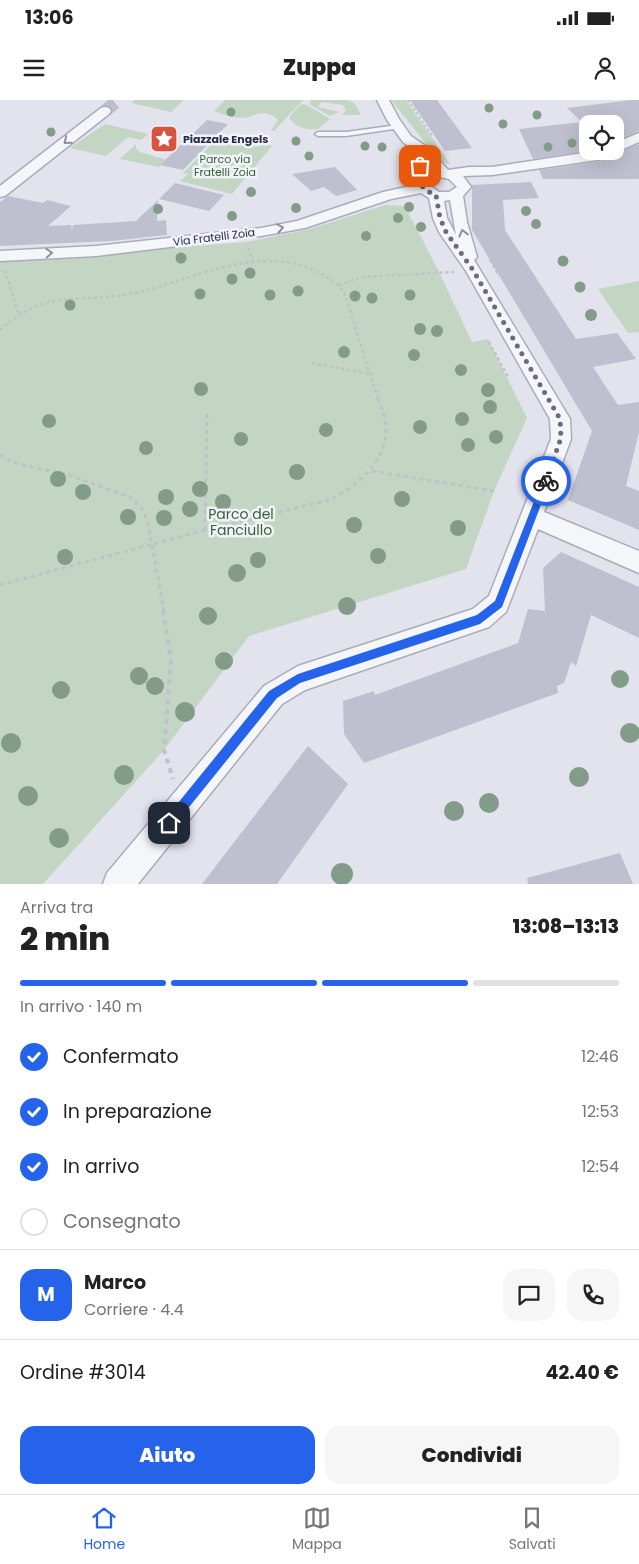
<!DOCTYPE html>
<html lang="it">
<meta charset="utf-8">
<style>
:root{--surface:#fff;--page:#f6f6f6;--text:#222;--muted:#767676;--line:#e0e0e0;--accent:#2563eb}
body{margin:0;font-family:Poppins,sans-serif;background:var(--page);color:var(--text);height:100vh;display:flex;flex-direction:column;font-size:19px;white-space:nowrap}
*{box-sizing:border-box;margin:0}
p{font-size:16px;color:var(--muted)}
.icon{flex:none;width:28px;height:28px;fill:none;stroke:currentColor;stroke-width:2;stroke-linecap:round;stroke-linejoin:round}
.map{position:relative;height:784px;overflow:hidden}
.panel{display:flex;flex-direction:column;background:var(--surface);flex:1}
.panel>*{flex:none}
.buttons{position:absolute;left:579px;top:15px;display:grid;gap:10px}
.buttons a{display:grid;place-items:center;width:45px;height:45px;border-radius:10px;background:var(--surface);box-shadow:0 5px 20px #0002;font-size:25px}
.pin{position:absolute;display:grid;place-items:center;width:42px;height:42px;color:#fff;margin:-21px;border-radius:10px;box-shadow:0 2px 8px #0006}
.courier{position:absolute;display:grid;place-items:center;width:50px;height:50px;margin:-25px;border:4px solid #2563eb;border-radius:50%;background:#fff;color:#222;box-shadow:0 1px 6px #0007}
.summary em{font-style:normal;font-weight:800}
.summary div{display:flex;flex-direction:column-reverse}
.summary{display:flex;align-items:center;justify-content:space-between;height:85px;padding:0 20px}
h1{font-size:32px;font-weight:800;line-height:38px}
.bar{display:grid;grid-template-columns:repeat(4,1fr);gap:8px 5px;align-content:center;height:60px;padding:0 20px}
.bar i{height:6px;border-radius:4px;background:var(--line)}
.bar .active{background:var(--accent)}
.bar p{grid-column:span 4}
.line{display:flex;align-items:center;gap:12px;padding:0 20px;border-top:1px solid var(--line)}
.line div{flex:1}
.round{display:grid;place-items:center;flex:none;width:52px;height:52px;border-radius:15px;background:var(--page)}
ol{padding:0 20px;list-style:none}
li{display:flex;align-items:center;gap:15px;height:55px}
li p{margin-inline-start:auto}
li .icon{padding:5px;border-radius:50%;background:var(--accent);color:#fff;stroke-width:4}
li:last-child{color:var(--muted)}
li i{width:28px;height:28px;border:2px solid var(--line);border-radius:50%}
.cta{display:flex;gap:10px;margin-top:auto;padding:10px 20px}
.cta a{flex:1;height:58px;border-radius:15px;background:var(--accent);color:#fff;font-size:20px;font-weight:800;line-height:58px;text-align:center}
.cta a+a{background:var(--page);color:var(--text)}
.status{display:flex;justify-content:space-between;align-items:center;height:35px;padding:0 25px;background:var(--surface);direction:ltr}
.status svg{height:14px;fill:currentColor}
header{display:flex;justify-content:space-between;align-items:center;height:65px;padding:0 20px;background:var(--surface);font-size:22px;font-weight:800}
.tabs{display:flex;justify-content:space-around;align-items:center;height:70px;border-top:1px solid var(--line);background:var(--surface);font-size:14px;color:var(--muted)}
.tabs a{display:grid;justify-items:center;gap:2px}
.tabs .active{color:var(--accent)}
.map>svg:first-child{display:block}
</style>
<div class="status"><b>13:06</b><svg viewBox="0 0 49 12"><path d="M0 12V9h3v3zM5 12V6h3v6zM10 12V3h3v9zM15 12V0h3v12zM26 1h20v11H26zM47 4h2v5h-2z"/></svg></div>
<header><svg class="icon" aria-label="menu" viewBox="0 0 24 24"><path d="M4 6h16M4 12h16M4 18h16"/></svg>Zuppa<svg class="icon" aria-label="person" viewBox="0 0 24 24"><circle cx="12" cy="8" r="4"/><path d="M4 21q1-7 8-7t8 7"/></svg></header>
<div class="map">
<svg width="639" height="784" viewBox="0 0 639 784">
<rect width="100%" height="100%" fill="#e2e3ec"/>
<path fill="#c3d6c3" d="M135,0H184L171,12L131,3Z
M225,0H303L274,31H271L278,20C264,6 253,18 241,18C232,17 221,14 214,11Z
M311,0H348L355,4L361,15H342L346,10L343,5L321,2L318,7L339,12L330,16L309,4Z
M391,0H406L450,64L440,61Z
M301,4L307,5L330,19L318,29C307,30 295,28 289,17Z
M105,24L148,34L141,40L128,37L106,56L70,48Z
M217,39L257,47L261,43L272,46L232,94L180,81L188,74L183,73Z
M136,44V48L140,52L167,60L159,67L120,59Z
M385,105L405,106L440,174L472,242L488,239L527,318L494,391L466,469L249,536L164,650L43,784H0V161L246,142L310,129Z
M639,181V232L628,233L598,189Z"/>
<path fill="#bfc0cf" d="M410,0H437L472,48L445,51Z
M631,0H639V31L615,41V24H588V51L533,59L519,29L582,22L567,8Z
M207,20L228,24L183,70L160,65Z
M639,44V79H543L539,70L598,62L614,53Z
M335,67L357,90L336,96L324,87L311,91L292,74Z
M531,82L539,98L503,100L505,130L576,239L617,233L636,259L593,267L618,305L639,302V332L626,386L639,391V430L568,400L592,331L472,130V85Z
M175,83L224,95L209,111L159,99Z
M8,96L43,103L47,100L71,106L48,126L71,125L72,130L73,125L136,121L158,100L157,121L166,120L167,135L111,141L0,146V102Z
M561,452L639,487V538L591,515L576,566L571,562L564,583L557,586L558,593L364,663L344,634L343,601L374,591L375,595L518,543L528,509L545,511L543,468Z
M308,646L348,684L277,784H202Z
M620,753L633,784H528L527,778Z"/>
<g fill="none" stroke-linecap="round" stroke-linejoin="round">
<path stroke="#bdbecb" stroke-width="13" stroke-dasharray="13 6" stroke-linecap="butt" d="M105,11L116,2"/>
<defs>
<path id="service" d="M398,25L400,26V28L346,36H318L315,34L318,32H346Z"/>
<path id="minor" d="M377,0H389L399,19L411,36L427,47L448,70L469,67H492L597,51H615V43L639,33V42C631,45 622,51 613,51L598,60L492,75L463,76L471,87L463,96L467,122L477,157L474,160L570,319L571,339L544,412L639,451V473L538,429L506,512L489,527L305,590L282,604L138,784H103L107,773L264,586L298,566L473,509L489,496L551,339L550,319L466,171L439,132L433,118L429,98L421,93L391,99L305,128L261,136L96,156L0,161V151L96,146L261,128L297,121L383,92L415,85L418,76L433,70L417,53L403,42L387,20ZM439,77L449,79L457,87L449,92H439L429,85V81ZM450,100L456,135L447,118L444,101Z
M105,7L109,8L111,11L109,14L5,96L0,97V86L101,8Z"/>
</defs>
<use href="#service" stroke="#aaacba" stroke-width="3"/>
<use href="#minor" stroke="#aaacba" stroke-width="3"/>
<path stroke="#c0c1ca" stroke-width="2" stroke-dasharray="2.5 2.5" stroke-linecap="butt" d="M408,0L433,37"/>
<path stroke="#c0c1ca" stroke-width="2.5" stroke-dasharray="3 3" stroke-linecap="butt" d="M248,148L253,161
M490,160L499,176
M5,170L18,213
M339,185L361,177L454,172
M0,230C49,186 78,205 134,193C196,180 271,136 331,180C336,183 341,188 344,193C349,203 351,215 355,226C362,250 370,274 378,298
M489,242L508,277
M312,263L370,274"/>
<path stroke="#c0c1ca" stroke-width="3" stroke-dasharray="4 4" stroke-linecap="butt" d="M0,355L17,364L66,374L130,397L143,410L148,423L164,511
M372,371L494,391
M205,430L207,313
M0,485L205,430L329,400C360,385 392,357 385,319C383,311 380,304 377,296"/>
<path stroke="#c0c1ca" stroke-width="4" stroke-dasharray="5 5" stroke-linecap="butt" d="M163,510L171,559L164,650L173,679"/>
<use href="#service" fill="#f5f6f9" fill-rule="evenodd"/>
<use href="#minor" fill="#f5f6f9" fill-rule="evenodd"/>
</g>
<g fill="#839c8a">
<circle cx="489" cy="8" r="4.5"/>
<circle cx="231" cy="12" r="4.5"/>
<circle cx="537" cy="15" r="4.5"/>
<circle cx="503" cy="24" r="4.5"/>
<circle cx="51" cy="32" r="4.5"/>
<circle cx="296" cy="41" r="4.5"/>
<circle cx="572" cy="43" r="4.5"/>
<circle cx="365" cy="46" r="4.5"/>
<circle cx="382" cy="47" r="4.5"/>
<circle cx="548" cy="47" r="4.5"/>
<circle cx="309" cy="56" r="4.5"/>
<circle cx="251" cy="92" r="5"/>
<circle cx="409" cy="107" r="5"/>
<circle cx="296" cy="108" r="5"/>
<circle cx="158" cy="109" r="5"/>
<circle cx="526" cy="111" r="5"/>
<circle cx="232" cy="116" r="5"/>
<circle cx="398" cy="118" r="5"/>
<circle cx="536" cy="124" r="5"/>
<circle cx="421" cy="127" r="5"/>
<circle cx="366" cy="136" r="5"/>
<circle cx="181" cy="158" r="5.5"/>
<circle cx="563" cy="161" r="5.5"/>
<circle cx="250" cy="173" r="5.5"/>
<circle cx="232" cy="179" r="5.5"/>
<circle cx="580" cy="187" r="5.5"/>
<circle cx="298" cy="191" r="5.5"/>
<circle cx="200" cy="194" r="5.5"/>
<circle cx="270" cy="195" r="5.5"/>
<circle cx="410" cy="195" r="5.5"/>
<circle cx="355" cy="196" r="5.5"/>
<circle cx="372" cy="198" r="5.5"/>
<circle cx="70" cy="205" r="5.5"/>
<circle cx="591" cy="215" r="6"/>
<circle cx="420" cy="229" r="6"/>
<circle cx="437" cy="231" r="6"/>
<circle cx="344" cy="252" r="6"/>
<circle cx="414" cy="255" r="6"/>
<circle cx="461" cy="270" r="6"/>
<circle cx="201" cy="289" r="7"/>
<circle cx="488" cy="290" r="7"/>
<circle cx="490" cy="307" r="7"/>
<circle cx="462" cy="319" r="7"/>
<circle cx="49" cy="321" r="7"/>
<circle cx="420" cy="327" r="7"/>
<circle cx="326" cy="330" r="7"/>
<circle cx="496" cy="337" r="7"/>
<circle cx="241" cy="339" r="7"/>
<circle cx="468" cy="345" r="7"/>
<circle cx="146" cy="348" r="7"/>
<circle cx="297" cy="372" r="8"/>
<circle cx="58" cy="379" r="8"/>
<circle cx="200" cy="389" r="8"/>
<circle cx="83" cy="392" r="8"/>
<circle cx="166" cy="397" r="8"/>
<circle cx="402" cy="399" r="8"/>
<circle cx="223" cy="402" r="8"/>
<circle cx="190" cy="409" r="8"/>
<circle cx="128" cy="417" r="8"/>
<circle cx="164" cy="418" r="8"/>
<circle cx="354" cy="425" r="8"/>
<circle cx="458" cy="428" r="8"/>
<circle cx="378" cy="456" r="8"/>
<circle cx="65" cy="457" r="8"/>
<circle cx="258" cy="460" r="8"/>
<circle cx="237" cy="473" r="9"/>
<circle cx="347" cy="506" r="9"/>
<circle cx="208" cy="516" r="9"/>
<circle cx="224" cy="561" r="9"/>
<circle cx="139" cy="576" r="9"/>
<circle cx="620" cy="579" r="9"/>
<circle cx="155" cy="586" r="9"/>
<circle cx="61" cy="590" r="9"/>
<circle cx="185" cy="612" r="10"/>
<circle cx="630" cy="633" r="10"/>
<circle cx="11" cy="643" r="10"/>
<circle cx="124" cy="675" r="10"/>
<circle cx="579" cy="677" r="10"/>
<circle cx="28" cy="696" r="10"/>
<circle cx="489" cy="703" r="10"/>
<circle cx="454" cy="711" r="10"/>
<circle cx="59" cy="738" r="10"/>
<circle cx="342" cy="774" r="11"/>
</g>
<defs><path id="oneway-chevron" d="M-2-3.5L2.5 0L-2 3.5" fill="none" stroke-width="1.6" stroke-linecap="round" stroke-linejoin="round" transform="scale(1.25)"/></defs>
<g stroke="#8f909f">
<use href="#oneway-chevron" transform="translate(67 41) rotate(141)"/>
<use href="#oneway-chevron" transform="translate(280 128) rotate(-11)"/>
<use href="#oneway-chevron" transform="translate(463 133) rotate(-104)"/>
<use href="#oneway-chevron" transform="translate(49 153) rotate(-3)"/>
</g>
<path fill="#2563eb" d="M546,378L550,381L502,507L480,524L300,583L277,598L173,727L169,729L165,727L164,723L165,719L269,591L298,574L477,515L495,501L542,381Z"/>
<g fill="none" stroke-linecap="round" stroke-linejoin="round">
<path stroke="#6a6b7f" stroke-width="5" stroke-dasharray="0 9" d="M420,66L428,76L422,80V86L427,91L436,95L440,118L446,132L473,170L560,319L561,338L546,381"/>
</g>
<defs>
<symbol id="sight-square" viewBox="-11 -11 22 22"><rect x="-9" y="-9" width="18" height="18" rx="4" fill="#d8543f" stroke="#f2f3f8"/><path d="M0-6L1.8-2.2L6-1.7L2.9 1.2L3.7 5.4L0 3.3L-3.7 5.4L-2.9 1.2L-6-1.7L-1.8-2.2Z" fill="#fff"/></symbol>
</defs>
<g fill-rule="evenodd">
<use href="#sight-square" x="148" y="23" width="32" height="32"/>
</g>
<g text-anchor="middle" dominant-baseline="central" stroke-width="5" stroke-linejoin="round" paint-order="stroke">
<g font-size="11" font-weight="bold" fill="#292b45" stroke="#f2f3f8" text-anchor="start">
<text x="183" y="39">Piazzale Engels</text>
</g>
<g font-size="11" fill="#356239" stroke="#f2f3f8">
<text x="225" y="59">Parco via<tspan x="225" dy="13">Fratelli Zoia</tspan></text>
</g>
<g font-size="11" fill="#292b45" stroke="#f2f3f8">
<text transform="translate(214 137) rotate(-7)">Via Fratelli Zoia</text>
</g>
<g font-size="14" fill="#356239" stroke="#f2f3f8">
<text x="241" y="414">Parco del<tspan x="241" dy="16">Fanciullo</tspan></text>
</g>
</g>
</svg>
<div class="buttons">
<a><svg class="icon" aria-label="locate" viewBox="0 0 24 24"><circle cx="12" cy="12" r="6"/><path d="M12 2v4M12 18v4M2 12h4M18 12h4"/></svg></a>
</div>
<div class="pin" style="left:420px;top:66px;background:#ea580c"><svg class="icon" aria-label="bag" viewBox="0 0 24 24"><path d="M5 8h14l-1 12H6zM9 8a3 3 0 0 1 6 0"/></svg></div>
<div class="pin" style="left:169px;top:723px;background:#1f2937"><svg class="icon" aria-label="home" viewBox="0 0 24 24"><path d="M3 11l9-7 9 7M6 9v11h12V9"/></svg></div>
<div class="courier" style="left:546px;top:381px"><svg class="icon" aria-label="bike" viewBox="0 0 24 24"><circle cx="6" cy="16" r="4"/><circle cx="18" cy="16" r="4"/><path d="M6 16l4-8h5l3 8M10 8l3 8H6M13 5h3"/></svg></div>
</div>
<section class="panel">
<div class="summary"><div><h1>2 min</h1><p>Arriva tra</p></div><em>13:08–13:13</em></div>
<div class="bar"><i class="active"></i><i class="active"></i><i class="active"></i><i></i><p>In arrivo · 140 m</p></div>
<ol>
<li><svg class="icon" aria-label="check" viewBox="0 0 24 24"><path d="M5 12l5 5 9-10"/></svg>Confermato<p>12:46</p></li>
<li><svg class="icon" aria-label="check" viewBox="0 0 24 24"><path d="M5 12l5 5 9-10"/></svg>In preparazione<p>12:53</p></li>
<li><svg class="icon" aria-label="check" viewBox="0 0 24 24"><path d="M5 12l5 5 9-10"/></svg>In arrivo<p>12:54</p></li>
<li><i></i>Consegnato</li>
</ol>
<div class="line" style="height:90px"><b class="round" style="background:var(--accent);color:#fff">M</b><div><b>Marco</b><p>Corriere · 4.4</p></div><a class="round"><svg class="icon" aria-label="chat" viewBox="0 0 24 24"><path d="M4 5h16v11H9l-5 4z"/></svg></a><a class="round"><svg class="icon" aria-label="phone" viewBox="0 0 24 24"><path d="M5 4h4l2 5-3 2q2 4 5 5l2-3 5 2v4C11 20 4 13 5 4z"/></svg></a></div>
<div class="line" style="height:65px"><div>Ordine #3014</div><b>42.40 €</b></div>
<div class="cta"><a>Aiuto</a><a>Condividi</a></div>
</section>
<nav class="tabs">
<a class="active"><svg class="icon" aria-label="home" viewBox="0 0 24 24"><path d="M3 11l9-7 9 7M6 9v11h12V9"/></svg>Home</a>
<a><svg class="icon" aria-label="map" viewBox="0 0 24 24"><path d="M3 6l6-2 6 2 6-2v14l-6 2-6-2-6 2zM9 4v14M15 6v14"/></svg>Mappa</a>
<a><svg class="icon" aria-label="saved" viewBox="0 0 24 24"><path d="M7 4h10v16l-5-4-5 4z"/></svg>Salvati</a>
</nav>
